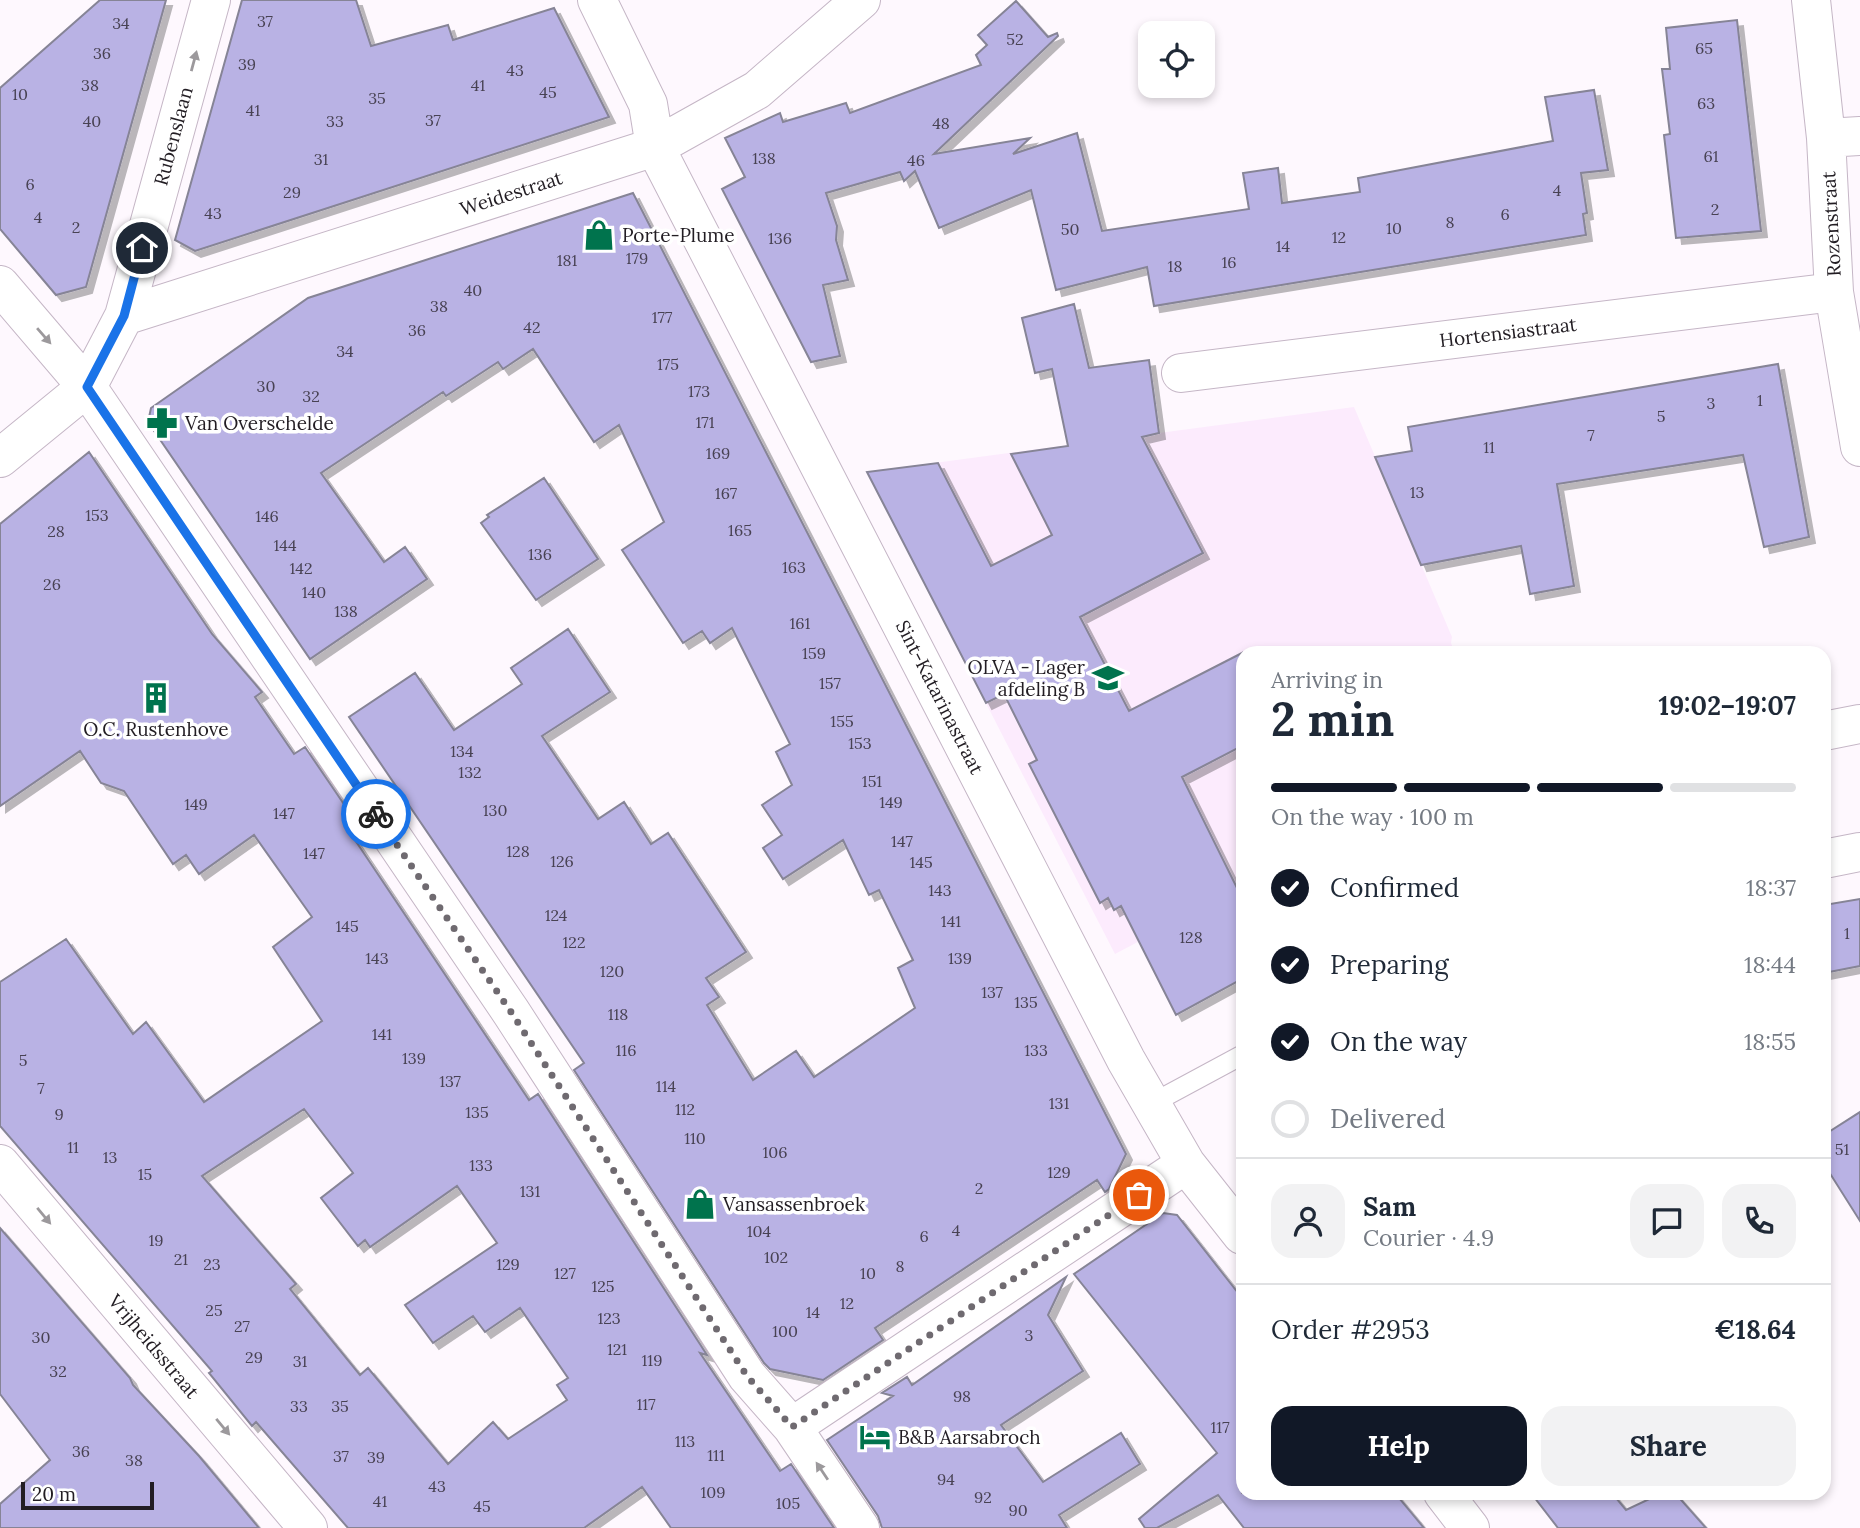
<!DOCTYPE html>
<meta charset="utf-8">
<style>
:root{--surface:#fff;--page:#f2f2f3;--text:#1f2937;--muted:#747a83;--line:#e0e1e3;--accent:#111827}
body{margin:0;font-family:Lora,serif;background:var(--page);color:var(--text);height:100vh;display:flex;flex-direction:column;font-size:26px;white-space:nowrap}
*{box-sizing:border-box;margin:0}
p{font-size:23px;color:var(--muted)}
.icon{flex:none;width:38px;height:38px;fill:none;stroke:currentColor;stroke-width:2;stroke-linecap:round;stroke-linejoin:round}
.map{position:relative;flex:1;overflow:hidden}
.drawer{position:absolute;left:1236px;top:646px;width:595px;height:854px;display:flex;flex-direction:column;background:var(--surface);border-radius:21px;box-shadow:0 4px 10px #0003}
.drawer>*{flex:none}
.fabs{position:absolute;left:1138px;top:21px;display:grid;gap:14px}
.fabs a{display:grid;place-items:center;width:77px;height:77px;border-radius:14px;background:var(--surface);box-shadow:0 4px 10px #0003;font-size:35px}
.scale{position:absolute;left:21px;bottom:18px;width:133px;box-sizing:border-box;padding-left:7px;border:4px solid #221d23;border-top:0;font-size:19px;line-height:24px;white-space:nowrap;color:#221d23;-webkit-text-stroke:5px #fff;paint-order:stroke}
.pin{position:absolute;display:grid;place-items:center;width:60px;height:60px;color:#fff;margin:-30px;border:4px solid #fff;border-radius:50%;box-shadow:0 2px 7px #0007}
.courier{position:absolute;display:grid;place-items:center;width:70px;height:70px;margin:-35px;border:5px solid #1a73e8;border-radius:50%;background:#fff;color:#222;box-shadow:0 2px 9px #0007}
.summary em{font-style:normal;font-weight:700}
.summary div{display:flex;flex-direction:column-reverse}
.summary{display:flex;align-items:center;justify-content:space-between;height:119px;padding:0 35px}
h1{font-size:46px;font-weight:700;line-height:52px}
.bar{display:grid;grid-template-columns:repeat(4,1fr);gap:10px 7px;align-content:center;height:84px;padding:0 35px}
.bar i{height:9px;border-radius:5px;background:var(--line)}
.bar .active{background:var(--accent)}
.bar p{grid-column:span 4}
.line{display:flex;align-items:center;gap:18px;padding:0 35px;border-top:2px solid var(--line)}
.line div{flex:1}
.round{display:grid;place-items:center;flex:none;width:74px;height:74px;border-radius:21px;background:var(--page)}
ol{padding:0 35px;list-style:none}
li{display:flex;align-items:center;gap:21px;height:77px}
li p{margin-inline-start:auto}
li .icon{padding:7px;border-radius:50%;background:var(--accent);color:#fff;stroke-width:4}
li:last-child{color:var(--muted)}
li i{width:38px;height:38px;border:4px solid var(--line);border-radius:50%}
.button{display:flex;gap:14px;margin-top:auto;padding:14px 35px}
.button a{flex:1;height:80px;border-radius:21px;background:var(--accent);color:#fff;font-size:28px;font-weight:700;line-height:80px;text-align:center}
.button a+a{background:var(--page);color:var(--text)}
.map>svg:first-child{display:block}
</style>
<div class="map">
<svg width="1860" height="1528" viewBox="0 0 1860 1528">
<defs>
<filter id="shadow"><feDropShadow dx="6" dy="6" stdDeviation="0" flood-color="#0004"/></filter>
</defs>
<rect width="100%" height="100%" fill="#fef8fe"/>
<path fill="#fcebfd" d="M1354,407L1452,637L1451,643L1455,653H1242V887L1115,954L867,472Z"/>
<path fill="#b9b2e4" stroke="#868496" stroke-width="2" fill-rule="evenodd" filter="url(#shadow)" d="M100,0H166L86,287L56,295L0,229V88Z
M242,0H356L371,46L448,25L453,40L554,8L609,117L195,251L175,240Z
M1016,1L1048,37L1057,33L1058,36L934,154L1030,138L1013,154L1077,133L1102,231L1249,209L1243,173L1278,168L1282,203L1360,192L1358,178L1553,141L1545,97L1594,90L1608,170L1581,173L1587,213L1583,214L1586,235L1154,306L1147,267L1056,290L1031,190L939,228L915,171L904,181L900,172L826,193L837,226L836,240L848,280L823,285L840,356L811,362L722,189L745,177L725,138L780,113L783,122L846,103L850,113L981,65L976,55L987,45L978,35Z
M1737,20L1761,231L1676,238L1664,135L1670,134L1662,69H1670L1666,28Z
M633,193L1126,1154L1109,1189L1105,1192L1097,1180L875,1328L883,1340L823,1380L770,1369L764,1363L574,1070L584,1063L349,717L415,673L454,730L522,684L511,668L568,629L610,692L542,736L598,819L624,802L651,844L668,833L746,952L706,978L719,997L707,1005L753,1080L796,1051L814,1077L915,1008L898,968L913,960L879,890L869,895L843,840L783,879L763,848L782,835L762,805L792,785L776,752L790,744L732,628L710,643L702,631L683,643L622,550L664,522L619,425L594,442L533,349L503,369L498,362L446,396L443,392L321,473L384,562L405,547L427,579L310,659L148,422L151,408L308,298Z
M1074,304L1089,368L1149,360L1159,433L1142,437L1203,553L1080,617L1129,711L1242,653V746L1182,777L1242,898V979L1176,1015L1121,906L1114,910L1108,898L1100,903L1029,764L1037,760L1004,694L986,703L867,472L938,463L991,566L1052,535L1011,454L1068,446L1052,369L1035,373L1022,318Z
M1778,364L1809,537L1764,547L1743,455L1557,484L1574,586L1530,594L1521,546L1421,565L1375,457L1412,451L1408,427Z
M89,452L212,634L262,692L255,697L294,754L305,747L354,819L345,825L529,1100L538,1094L707,1355L700,1353L780,1471L791,1464L834,1528H671L642,1487L584,1528H348L256,1422L252,1426L209,1373L212,1371L0,1126V982L66,939L133,1034L146,1022L204,1102L322,1021L273,947L312,917L254,835L199,874L186,855L173,864L124,791L101,783L80,751L0,806V524ZM304,1109L353,1173L321,1198L358,1246L365,1240L370,1247L457,1186L497,1243L405,1305L433,1343L473,1316L485,1332L520,1308L568,1378L557,1385L567,1400L508,1439L493,1422L448,1464L368,1368L360,1375L290,1289L296,1284L202,1176Z
M544,478L598,559L536,600L481,523L489,517L487,515Z
M1860,899V966L1824,973V905Z
M1860,1112V1221L1824,1164V1135Z
M1163,1213L1177,1215L1242,1298V1493H1395L1424,1528H1244L1218,1495L1157,1528H1145L1139,1519L1217,1453L1074,1274Z
M0,1228L130,1378L133,1385L199,1456L259,1528H0V1504L50,1460L0,1394Z
M1066,1277L1048,1315L1083,1371L1001,1425L1043,1482L1121,1433L1140,1464L1059,1515L1067,1528H882L878,1516L827,1440L893,1396L882,1393L907,1377L912,1385Z
M1531,1493H1612L1626,1510L1662,1493H1675L1706,1528H1558Z"/>
<g fill="none" stroke-linecap="round" stroke-linejoin="round">
<defs>
<path id="lane" d="M1151,1104L1242,1055"/>
<path id="street" d="M597,0L648,104L655,147L1126,1060L1186,1164L1242,1235
M1811,0L1826,138L1834,292L1860,447
M1826,138L1860,136
M0,285L87,387L511,1012L747,1376L792,1427L860,1528
M124,316L655,147L757,90L861,0
M1181,373L1834,292
M0,458L87,387L124,316L211,0
M1824,731L1860,724
M1824,859L1860,852
M0,1164L308,1528
M792,1427L1186,1164
M1443,1493L1470,1528"/>
</defs>
<use href="#lane" stroke="#c5b6c6" stroke-width="21"/>
<use href="#street" stroke="#c5b6c6" stroke-width="40"/>
<use href="#lane" stroke="#fff" stroke-width="19"/>
<use href="#street" stroke="#fff" stroke-width="38"/>
</g>
<defs><path id="oneway-solid" d="M-6-.8H1V-3.2L6.5 0L1 3.2V.8H-6Z" transform="scale(1.75)"/></defs>
<g fill="#9c999c">
<use href="#oneway-solid" transform="translate(194 61) rotate(-75)"/>
<use href="#oneway-solid" transform="translate(44 336) rotate(49)"/>
<use href="#oneway-solid" transform="translate(44 1216) rotate(50)"/>
<use href="#oneway-solid" transform="translate(223 1427) rotate(50)"/>
<use href="#oneway-solid" transform="translate(822 1471) rotate(-124)"/>
</g>
<g fill="none" stroke-linecap="round" stroke-linejoin="round">
<path stroke="#6f6a70" stroke-width="7" stroke-dasharray="0 12.6" d="M376,814L511,1012L747,1376L792,1427L1139,1195"/>
<path stroke="#1a73e8" stroke-width="9" d="M142,248L124,316L87,387L376,814"/>
</g>
<defs>
<symbol id="shop-bare" viewBox="-9 -9 18 18"><path d="M-5-2.5h2.3a2.7 3.5 0 0 1 5.4 0H5L5.5 6h-11ZM-1.5-2.5h3a1.5 2.3 0 0 0-3 0Z" fill="#00734d" stroke="#fff" stroke-width="2.5" paint-order="stroke"/></symbol>
<symbol id="pharmacy-bare" viewBox="-9 -9 18 18"><path d="M-2-6h4v4h4v4h-4v4h-4v-4h-4v-4h4Z" fill="#00734d" stroke="#fff" stroke-width="2.5" paint-order="stroke"/></symbol>
<symbol id="school-bare" viewBox="-9 -9 18 18"><path d="M0-5L7-2L0 1L-7-2ZM-4 1L0 2.5L4 1V4Q0 6-4 4Z" fill="#00734d" stroke="#fff" stroke-width="2.5" paint-order="stroke"/></symbol>
<symbol id="building-bare" viewBox="-9 -9 18 18"><path d="M-4-6H4V6H1V3H-1V6H-4ZM-2.5-4.3h1.7v1.8h-1.7ZM.8-4.3h1.7v1.8H.8ZM-2.5-1h1.7V.8h-1.7ZM.8-1h1.7V.8H.8Z" fill="#00734d" stroke="#fff" stroke-width="2.5" paint-order="stroke"/></symbol>
<symbol id="hotel-bare" viewBox="-9 -9 18 18"><path d="M-6-4.5h1.5V1H6V5H4.5V3h-9V5H-6ZM-4 0a1.8 1.8 0 1 1 3.6 0ZM.5 0V-2.5h3Q6-2.5 6 0Z" fill="#00734d" stroke="#fff" stroke-width="2.5" paint-order="stroke"/></symbol>
</defs>
<g fill-rule="evenodd">
<use href="#shop-bare" x="577" y="213" width="44" height="44"/>
<use href="#pharmacy-bare" x="140" y="401" width="44" height="44"/>
<use href="#school-bare" x="1086" y="656" width="44" height="44"/>
<use href="#building-bare" x="134" y="676" width="44" height="44"/>
<use href="#shop-bare" x="678" y="1182" width="44" height="44"/>
<use href="#hotel-bare" x="853" y="1415" width="44" height="44"/>
</g>
<g text-anchor="middle" dominant-baseline="central" stroke-width="7" stroke-linejoin="round" paint-order="stroke">
<g font-size="16" fill="#484253">
<text x="265" y="21">37</text>
<text x="121" y="23">34</text>
<text x="1015" y="39">52</text>
<text x="1704" y="48">65</text>
<text x="102" y="53">36</text>
<text x="247" y="64">39</text>
<text x="515" y="70">43</text>
<text x="90" y="85">38</text>
<text x="478" y="85">41</text>
<text x="548" y="92">45</text>
<text x="20" y="94">10</text>
<text x="377" y="98">35</text>
<text x="1706" y="103">63</text>
<text x="253" y="110">41</text>
<text x="433" y="120">37</text>
<text x="92" y="121">40</text>
<text x="335" y="121">33</text>
<text x="941" y="123">48</text>
<text x="1711" y="156">61</text>
<text x="764" y="158">138</text>
<text x="321" y="159">31</text>
<text x="916" y="160">46</text>
<text x="30" y="184">6</text>
<text x="1557" y="190">4</text>
<text x="292" y="192">29</text>
<text x="1715" y="209">2</text>
<text x="213" y="213">43</text>
<text x="1505" y="214">6</text>
<text x="38" y="217">4</text>
<text x="1450" y="222">8</text>
<text x="76" y="227">2</text>
<text x="1394" y="228">10</text>
<text x="1070" y="229">50</text>
<text x="1339" y="237">12</text>
<text x="780" y="238">136</text>
<text x="1283" y="246">14</text>
<text x="637" y="258">179</text>
<text x="567" y="260">181</text>
<text x="1229" y="262">16</text>
<text x="1175" y="266">18</text>
<text x="473" y="290">40</text>
<text x="439" y="306">38</text>
<text x="662" y="317">177</text>
<text x="532" y="327">42</text>
<text x="417" y="330">36</text>
<text x="345" y="351">34</text>
<text x="668" y="364">175</text>
<text x="266" y="386">30</text>
<text x="699" y="391">173</text>
<text x="311" y="396">32</text>
<text x="1760" y="400">1</text>
<text x="1711" y="403">3</text>
<text x="1661" y="416">5</text>
<text x="705" y="422">171</text>
<text x="1591" y="435">7</text>
<text x="1489" y="447">11</text>
<text x="718" y="453">169</text>
<text x="1417" y="492">13</text>
<text x="726" y="493">167</text>
<text x="97" y="515">153</text>
<text x="267" y="516">146</text>
<text x="740" y="530">165</text>
<text x="56" y="531">28</text>
<text x="285" y="545">144</text>
<text x="540" y="554">136</text>
<text x="794" y="567">163</text>
<text x="301" y="568">142</text>
<text x="52" y="584">26</text>
<text x="314" y="592">140</text>
<text x="346" y="611">138</text>
<text x="800" y="623">161</text>
<text x="814" y="653">159</text>
<text x="830" y="683">157</text>
<text x="842" y="721">155</text>
<text x="860" y="743">153</text>
<text x="462" y="751">134</text>
<text x="470" y="772">132</text>
<text x="872" y="781">151</text>
<text x="891" y="802">149</text>
<text x="196" y="804">149</text>
<text x="495" y="810">130</text>
<text x="284" y="813">147</text>
<text x="902" y="841">147</text>
<text x="518" y="851">128</text>
<text x="314" y="853">147</text>
<text x="562" y="861">126</text>
<text x="921" y="862">145</text>
<text x="940" y="890">143</text>
<text x="556" y="915">124</text>
<text x="951" y="921">141</text>
<text x="347" y="926">145</text>
<text x="1847" y="933">1</text>
<text x="1191" y="937">128</text>
<text x="574" y="942">122</text>
<text x="377" y="958">143</text>
<text x="960" y="958">139</text>
<text x="612" y="971">120</text>
<text x="992" y="992">137</text>
<text x="1026" y="1002">135</text>
<text x="618" y="1014">118</text>
<text x="382" y="1034">141</text>
<text x="626" y="1050">116</text>
<text x="1036" y="1050">133</text>
<text x="414" y="1058">139</text>
<text x="23" y="1060">5</text>
<text x="450" y="1081">137</text>
<text x="666" y="1086">114</text>
<text x="41" y="1088">7</text>
<text x="1059" y="1103">131</text>
<text x="685" y="1109">112</text>
<text x="477" y="1112">135</text>
<text x="59" y="1114">9</text>
<text x="695" y="1138">110</text>
<text x="73" y="1147">11</text>
<text x="1842" y="1149">51</text>
<text x="775" y="1152">106</text>
<text x="110" y="1157">13</text>
<text x="481" y="1165">133</text>
<text x="1059" y="1172">129</text>
<text x="145" y="1174">15</text>
<text x="979" y="1188">2</text>
<text x="530" y="1191">131</text>
<text x="956" y="1230">4</text>
<text x="759" y="1231">104</text>
<text x="924" y="1236">6</text>
<text x="156" y="1240">19</text>
<text x="776" y="1257">102</text>
<text x="181" y="1259">21</text>
<text x="212" y="1264">23</text>
<text x="508" y="1264">129</text>
<text x="900" y="1266">8</text>
<text x="565" y="1273">127</text>
<text x="868" y="1273">10</text>
<text x="603" y="1286">125</text>
<text x="847" y="1303">12</text>
<text x="214" y="1310">25</text>
<text x="813" y="1312">14</text>
<text x="609" y="1318">123</text>
<text x="242" y="1326">27</text>
<text x="785" y="1331">100</text>
<text x="1029" y="1335">3</text>
<text x="41" y="1337">30</text>
<text x="617" y="1349">121</text>
<text x="254" y="1357">29</text>
<text x="652" y="1360">119</text>
<text x="300" y="1361">31</text>
<text x="58" y="1371">32</text>
<text x="962" y="1396">98</text>
<text x="646" y="1404">117</text>
<text x="299" y="1406">33</text>
<text x="340" y="1406">35</text>
<text x="1220" y="1427">117</text>
<text x="685" y="1441">113</text>
<text x="81" y="1451">36</text>
<text x="716" y="1455">111</text>
<text x="341" y="1456">37</text>
<text x="376" y="1457">39</text>
<text x="134" y="1460">38</text>
<text x="946" y="1479">94</text>
<text x="437" y="1486">43</text>
<text x="713" y="1492">109</text>
<text x="983" y="1497">92</text>
<text x="380" y="1501">41</text>
<text x="788" y="1503">105</text>
<text x="482" y="1506">45</text>
<text x="1018" y="1510">90</text>
</g>
<g font-size="19" fill="#221d23" stroke="#fff">
<text transform="translate(173 136) rotate(-75)">Rubenslaan</text>
<text transform="translate(511 193) rotate(-18)">Weidestraat</text>
<text transform="translate(1831 224) rotate(-93)">Rozenstraat</text>
<text transform="translate(1508 332) rotate(-7)">Hortensiastraat</text>
<text transform="translate(940 697) rotate(63)">Sint-Katarinastraat</text>
<text transform="translate(154 1346) rotate(50)">Vrijheidsstraat</text>
</g>
<g font-size="19" fill="#221d23" stroke="#fff" text-anchor="start">
<text x="622" y="235">Porte-Plume</text>
<text x="185" y="423">Van Overschelde</text>
<text x="1085" y="667" text-anchor="end">OLVA - Lager<tspan x="1085" dy="22">afdeling B</tspan></text>
<text x="156" y="729" text-anchor="middle">O.C. Rustenhove</text>
<text x="723" y="1204">Vansassenbroek</text>
<text x="898" y="1437">B&amp;B Aarsabroch</text>
</g>
</g>
</svg>
<div class="fabs">
<a><svg class="icon" aria-label="locate" viewBox="0 0 24 24"><circle cx="12" cy="12" r="6"/><path d="M12 2v4M12 18v4M2 12h4M18 12h4"/></svg></a>
</div>
<div class="scale">20 m</div>
<div class="pin" style="left:1139px;top:1195px;background:#ea580c"><svg class="icon" aria-label="bag" viewBox="0 0 24 24"><path d="M5 8h14l-1 12H6zM9 8a3 3 0 0 1 6 0"/></svg></div>
<div class="pin" style="left:142px;top:248px;background:#1f2937"><svg class="icon" aria-label="home" viewBox="0 0 24 24"><path d="M3 11l9-7 9 7M6 9v11h12V9"/></svg></div>
<div class="courier" style="left:376px;top:814px"><svg class="icon" aria-label="bike" viewBox="0 0 24 24"><circle cx="6" cy="16" r="4"/><circle cx="18" cy="16" r="4"/><path d="M6 16l4-8h5l3 8M10 8l3 8H6M13 5h3"/></svg></div>
<section class="drawer">
<div class="summary"><div><h1>2 min</h1><p>Arriving in</p></div><em>19:02–19:07</em></div>
<div class="bar"><i class="active"></i><i class="active"></i><i class="active"></i><i></i><p>On the way · 100 m</p></div>
<ol>
<li><svg class="icon" aria-label="check" viewBox="0 0 24 24"><path d="M5 12l5 5 9-10"/></svg>Confirmed<p>18:37</p></li>
<li><svg class="icon" aria-label="check" viewBox="0 0 24 24"><path d="M5 12l5 5 9-10"/></svg>Preparing<p>18:44</p></li>
<li><svg class="icon" aria-label="check" viewBox="0 0 24 24"><path d="M5 12l5 5 9-10"/></svg>On the way<p>18:55</p></li>
<li><i></i>Delivered</li>
</ol>
<div class="line" style="height:126px"><a class="round"><svg class="icon" aria-label="person" viewBox="0 0 24 24"><circle cx="12" cy="8" r="4"/><path d="M4 21q1-7 8-7t8 7"/></svg></a><div><b>Sam</b><p>Courier · 4.9</p></div><a class="round"><svg class="icon" aria-label="chat" viewBox="0 0 24 24"><path d="M4 5h16v11H9l-5 4z"/></svg></a><a class="round"><svg class="icon" aria-label="phone" viewBox="0 0 24 24"><path d="M5 4h4l2 5-3 2q2 4 5 5l2-3 5 2v4C11 20 4 13 5 4z"/></svg></a></div>
<div class="line" style="height:91px"><div>Order #2953</div><b>€18.64</b></div>
<div class="button"><a>Help</a><a>Share</a></div>
</section>
</div>
